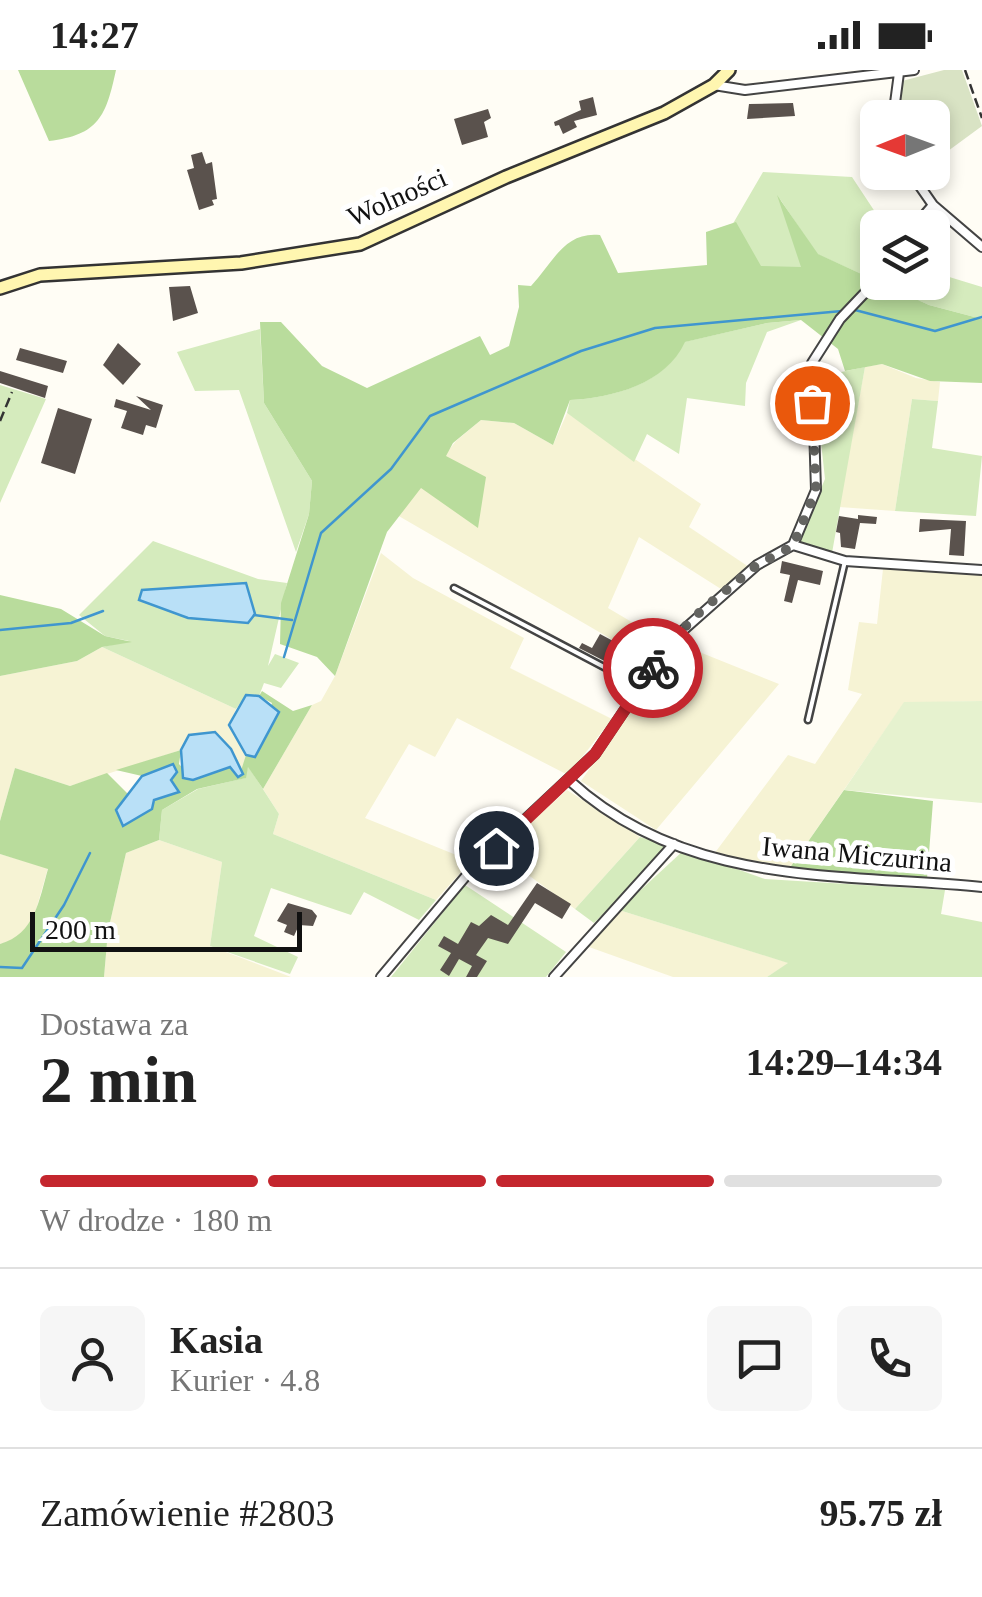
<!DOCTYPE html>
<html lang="pl">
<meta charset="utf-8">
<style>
:root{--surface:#fff;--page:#f6f6f6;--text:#222;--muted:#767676;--line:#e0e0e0;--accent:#c4262e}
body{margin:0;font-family:"Times New Roman",serif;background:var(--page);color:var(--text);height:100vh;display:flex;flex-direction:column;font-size:38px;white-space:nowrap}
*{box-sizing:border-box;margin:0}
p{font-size:32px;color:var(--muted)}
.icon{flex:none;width:55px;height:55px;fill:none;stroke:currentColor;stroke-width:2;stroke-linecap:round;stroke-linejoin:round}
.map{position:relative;height:907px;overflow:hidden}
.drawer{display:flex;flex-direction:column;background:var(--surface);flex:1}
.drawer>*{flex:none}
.needle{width:65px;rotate:269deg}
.buttons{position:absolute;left:860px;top:30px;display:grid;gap:20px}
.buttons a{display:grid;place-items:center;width:90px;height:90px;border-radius:15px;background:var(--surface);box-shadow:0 5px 15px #0003;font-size:50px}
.scale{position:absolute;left:30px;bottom:25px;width:272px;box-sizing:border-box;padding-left:10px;border:5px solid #111;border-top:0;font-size:28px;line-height:35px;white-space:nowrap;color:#111;-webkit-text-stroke:8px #fff;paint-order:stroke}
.pin{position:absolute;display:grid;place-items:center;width:85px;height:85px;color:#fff;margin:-42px;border:5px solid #fff;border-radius:50%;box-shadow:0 2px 10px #0007}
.courier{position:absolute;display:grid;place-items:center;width:100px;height:100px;margin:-50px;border:8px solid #c4262e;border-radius:50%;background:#fff;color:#222;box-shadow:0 2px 12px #0007}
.headline em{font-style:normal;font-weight:800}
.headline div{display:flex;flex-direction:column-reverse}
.headline{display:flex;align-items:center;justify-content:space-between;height:170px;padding:0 40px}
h1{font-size:65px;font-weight:800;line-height:75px}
.bar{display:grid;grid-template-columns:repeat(4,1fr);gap:15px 10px;align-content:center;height:120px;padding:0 40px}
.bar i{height:12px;border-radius:8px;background:var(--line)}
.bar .on{background:var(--accent)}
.bar p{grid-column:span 4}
.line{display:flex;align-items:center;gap:25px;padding:0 40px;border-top:2px solid var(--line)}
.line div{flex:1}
.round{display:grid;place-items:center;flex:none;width:105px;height:105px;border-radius:15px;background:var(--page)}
.status{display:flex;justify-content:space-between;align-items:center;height:70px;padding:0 50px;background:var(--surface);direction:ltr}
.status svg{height:28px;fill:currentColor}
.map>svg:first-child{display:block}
</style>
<div class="status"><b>14:27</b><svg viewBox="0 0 49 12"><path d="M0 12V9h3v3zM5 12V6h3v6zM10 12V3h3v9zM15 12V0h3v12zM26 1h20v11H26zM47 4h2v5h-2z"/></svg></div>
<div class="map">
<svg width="982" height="907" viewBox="0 0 982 907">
<rect width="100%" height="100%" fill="#fffdf5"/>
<path fill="#f6f3d4" d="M882,294L916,308L940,312L938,331L912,329L895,441L839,437L865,297Z
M567,343L701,434L689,457L749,497L721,519L639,467L608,538L664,571L651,592L397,445L456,371L481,350L514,353L553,375Z
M381,483L413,508L524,568L510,598L612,649L568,705L457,648L435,687L409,674L365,748L471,791L436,830L273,764L279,744L263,719L312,635L321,631L335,606Z
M883,499L982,505V631L904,633L789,799L714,784L788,685L815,694L862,624L848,620L859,552L877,554Z
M677,573L779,614L656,760L581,711Z
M102,577L236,639L229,655L246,685L243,704L231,679L189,665L181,680L70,716L15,698L0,751V606L77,591Z
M567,720L640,767L575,839L498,783Z
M159,770L222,792L210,876L291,907H104L108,861L126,783Z
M0,784L48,798L34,847L17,869L0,874Z
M619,840L789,893L767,907H673L589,877Z"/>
<path fill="#d5ebbd" d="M763,102L852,107L885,157L878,158L877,211L817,184L780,129L804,202L758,203L731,157Z
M933,202L982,217V249L929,235L880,213L932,212Z
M801,250L767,262L746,313L745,336L687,328L679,384L647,364L634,392L567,343L570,330C611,328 666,314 684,272L767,253Z
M260,259L264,333L312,411L309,444L296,482L239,320L195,321L177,282Z
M865,297L832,483L798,473L825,409L814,307L818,302L827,305Z
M0,315L46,329L0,433Z
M912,329L938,331L932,378L982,386L976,446L895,441Z
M153,471L258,509L287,513L268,596L275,584L299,593L281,618L264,613L259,626L246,625L236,639L102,577L129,571L105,566L79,545Z
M248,696L279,744L273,764L436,830L419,850L364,822L351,845L271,818L254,866L298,887L290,904L210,876L222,792L159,770L162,740L198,719L245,708Z
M640,767L665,774L666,781L594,853L575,839Z
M684,780L765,809L945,820L941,844L982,852V907H767L788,893L619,840Z
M465,815L566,882L546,907H391Z"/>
<path fill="#b9dc9c" d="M18,0H116C106,46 99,65 49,71Z
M777,125L818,184L929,235L982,249V313L930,311L882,294L845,301L838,279L801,250L767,253L685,272C666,314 612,328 570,330L553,375L514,353L481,350L453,373L446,386L486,407L478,458L421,418L387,462L335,606L317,587L280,574L281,533L309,444L312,411L264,333L260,252H281L322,296L367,318L480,266L490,285L509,276L519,237L518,215L531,216C553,193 564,161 600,165L618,203L707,195L706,162L736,152L761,196L801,197Z
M0,525L61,539L105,566L132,572L102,577L77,591L0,606Z
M262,621L293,641L312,635L263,719L248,697L246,708L197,719L162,740L159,770L126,783L108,861L104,907H0V874C35,864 39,830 48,799L0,784V751L15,698L70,716L107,703L128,724L117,740L178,721L171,710L173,694L142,706L116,700L181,680L179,694L193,710L230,697L239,707L246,685L255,686L272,633L259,626Z
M844,720L933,731L927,809L789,799Z"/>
<path fill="#d9e3c4" d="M944,0H962L982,56L933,92L932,48L898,47L902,11Z"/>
<path fill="#e6f2cf" d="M982,631V733L844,720L904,632Z"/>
<path fill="#b9e0f7" stroke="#3f96cf" stroke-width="2.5" d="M246,513L255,544L248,553L188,548L139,530L142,520Z
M246,625L259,626L279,642L255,687L246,685L229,655Z
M215,662L231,679L243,704L238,707L230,697L193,710L183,708L181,680L189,665Z
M173,694L177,702L171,710L179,722L154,730L152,739L123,756L116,740L142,706Z"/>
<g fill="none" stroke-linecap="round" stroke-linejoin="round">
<path stroke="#3f96cf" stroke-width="2.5" d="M855,240L935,261L982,247
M254,545L292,550
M0,560L71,553L103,541
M284,587L321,463L391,399L430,346L581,281L655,258L842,241
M0,897L22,898L64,835L90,783"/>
</g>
<path fill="#5a524d" d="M593,27L597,45L574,51L577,57L563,64L559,55L555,56L554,52L581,40L579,31Z
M793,33L795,46L747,49L749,34Z
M488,39L491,48L484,52L488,67L462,75L454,49Z
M202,82L206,94L212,92L217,129L212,130L214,135L199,140L187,100L194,98L191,85Z
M190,216L198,243L173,251L169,217Z
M118,273L141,294L123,315L103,295Z
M20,278L67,291L63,303L16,290Z
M0,301L48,316L45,328L0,313Z
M136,326L163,335L156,358L146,355L143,365L121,358L127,341L114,337L116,329L151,340Z
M58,338L92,349L75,404L41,393Z
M858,445L877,447L876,454L860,453L855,479L841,477L840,463L836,462L839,446L858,449Z
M920,449L966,451L964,486L949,485L951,459L919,462Z
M782,491L823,501L820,515L798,510L792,533L784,531L790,505L780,503Z
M600,564L615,572L610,581L634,592L628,603L579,578L582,573L592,578Z
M537,813L571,834L562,849L535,833L508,874L488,868L476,885L487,891L477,907H466L472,896L459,889L449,906L440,900L451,883L438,876L444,866L458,874L471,852L479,856L491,845L508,855Z
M288,833L312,840L317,846L313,856L299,855L294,866L284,862L287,855L277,851Z"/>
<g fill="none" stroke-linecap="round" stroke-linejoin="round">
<defs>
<path id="lane" d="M454,518L640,616
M808,650L845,491"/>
<path id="street" d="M714,15L745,20L914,0
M893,48L899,3
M910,102L933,135L982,177
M913,158L933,135
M793,475L816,420L812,293L840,249L878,209
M793,475L845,491L982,500
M570,711C686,817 838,803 982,817
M381,907L471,800L595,684L671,571L757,495L793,475
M554,907L674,774"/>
<path id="secondary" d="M0,218L40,205L241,193L360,174L506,107L664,43L714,15L729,0"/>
</defs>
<use href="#lane" stroke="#444" stroke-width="9"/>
<use href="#street" stroke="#444" stroke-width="12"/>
<use href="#secondary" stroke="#333" stroke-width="16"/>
<path stroke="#333" stroke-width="2.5" stroke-dasharray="10 5" stroke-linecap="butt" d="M965,0L982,48
M0,351L12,322"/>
<use href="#lane" stroke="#fff" stroke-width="4"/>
<use href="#street" stroke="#fff" stroke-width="8"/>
<use href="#secondary" stroke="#fff6b0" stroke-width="11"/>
</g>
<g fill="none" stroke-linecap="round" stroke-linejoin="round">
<path stroke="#646461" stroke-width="10" stroke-dasharray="0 18" d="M653,598L671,571L702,540L757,495L793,476L816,420L812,333"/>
<path stroke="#c4262e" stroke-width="12" d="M496,778L595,684L653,598"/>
</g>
<g text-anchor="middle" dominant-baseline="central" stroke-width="10" stroke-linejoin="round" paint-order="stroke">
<g font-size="28" fill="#111" stroke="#fff">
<text transform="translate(397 127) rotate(-24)">Wolności</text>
<text transform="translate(857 784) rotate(5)">Iwana Miczurina</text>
</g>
</g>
</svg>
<div class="buttons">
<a><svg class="needle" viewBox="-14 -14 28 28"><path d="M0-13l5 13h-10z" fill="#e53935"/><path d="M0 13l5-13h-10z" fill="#767676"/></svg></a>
<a><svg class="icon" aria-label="layers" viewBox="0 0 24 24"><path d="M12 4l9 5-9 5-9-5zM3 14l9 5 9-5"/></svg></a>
</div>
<div class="scale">200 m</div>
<div class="pin" style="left:812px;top:333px;background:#ea580c"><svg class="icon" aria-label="bag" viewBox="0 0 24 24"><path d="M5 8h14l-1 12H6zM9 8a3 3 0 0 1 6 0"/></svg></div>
<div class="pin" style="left:496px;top:778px;background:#1f2937"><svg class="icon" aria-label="home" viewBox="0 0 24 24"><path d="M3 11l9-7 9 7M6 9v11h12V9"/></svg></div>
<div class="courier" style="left:653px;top:598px"><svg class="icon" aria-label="bike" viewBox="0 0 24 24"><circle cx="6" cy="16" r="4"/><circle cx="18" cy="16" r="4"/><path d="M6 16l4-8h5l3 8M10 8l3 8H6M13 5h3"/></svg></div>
</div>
<section class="drawer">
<div class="headline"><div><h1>2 min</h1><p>Dostawa za</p></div><em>14:29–14:34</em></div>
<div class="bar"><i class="on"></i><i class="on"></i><i class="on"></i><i></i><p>W drodze · 180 m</p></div>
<div class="line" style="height:180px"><a class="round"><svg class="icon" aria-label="person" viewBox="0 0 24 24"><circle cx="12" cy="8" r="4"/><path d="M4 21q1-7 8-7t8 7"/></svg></a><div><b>Kasia</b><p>Kurier · 4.8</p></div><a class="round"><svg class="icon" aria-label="chat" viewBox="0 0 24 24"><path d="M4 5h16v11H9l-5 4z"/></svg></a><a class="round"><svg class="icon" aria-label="phone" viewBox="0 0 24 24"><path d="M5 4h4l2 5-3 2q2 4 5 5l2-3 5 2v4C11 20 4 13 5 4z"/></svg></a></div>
<div class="line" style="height:130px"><div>Zamówienie #2803</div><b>95.75 zł</b></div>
</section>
